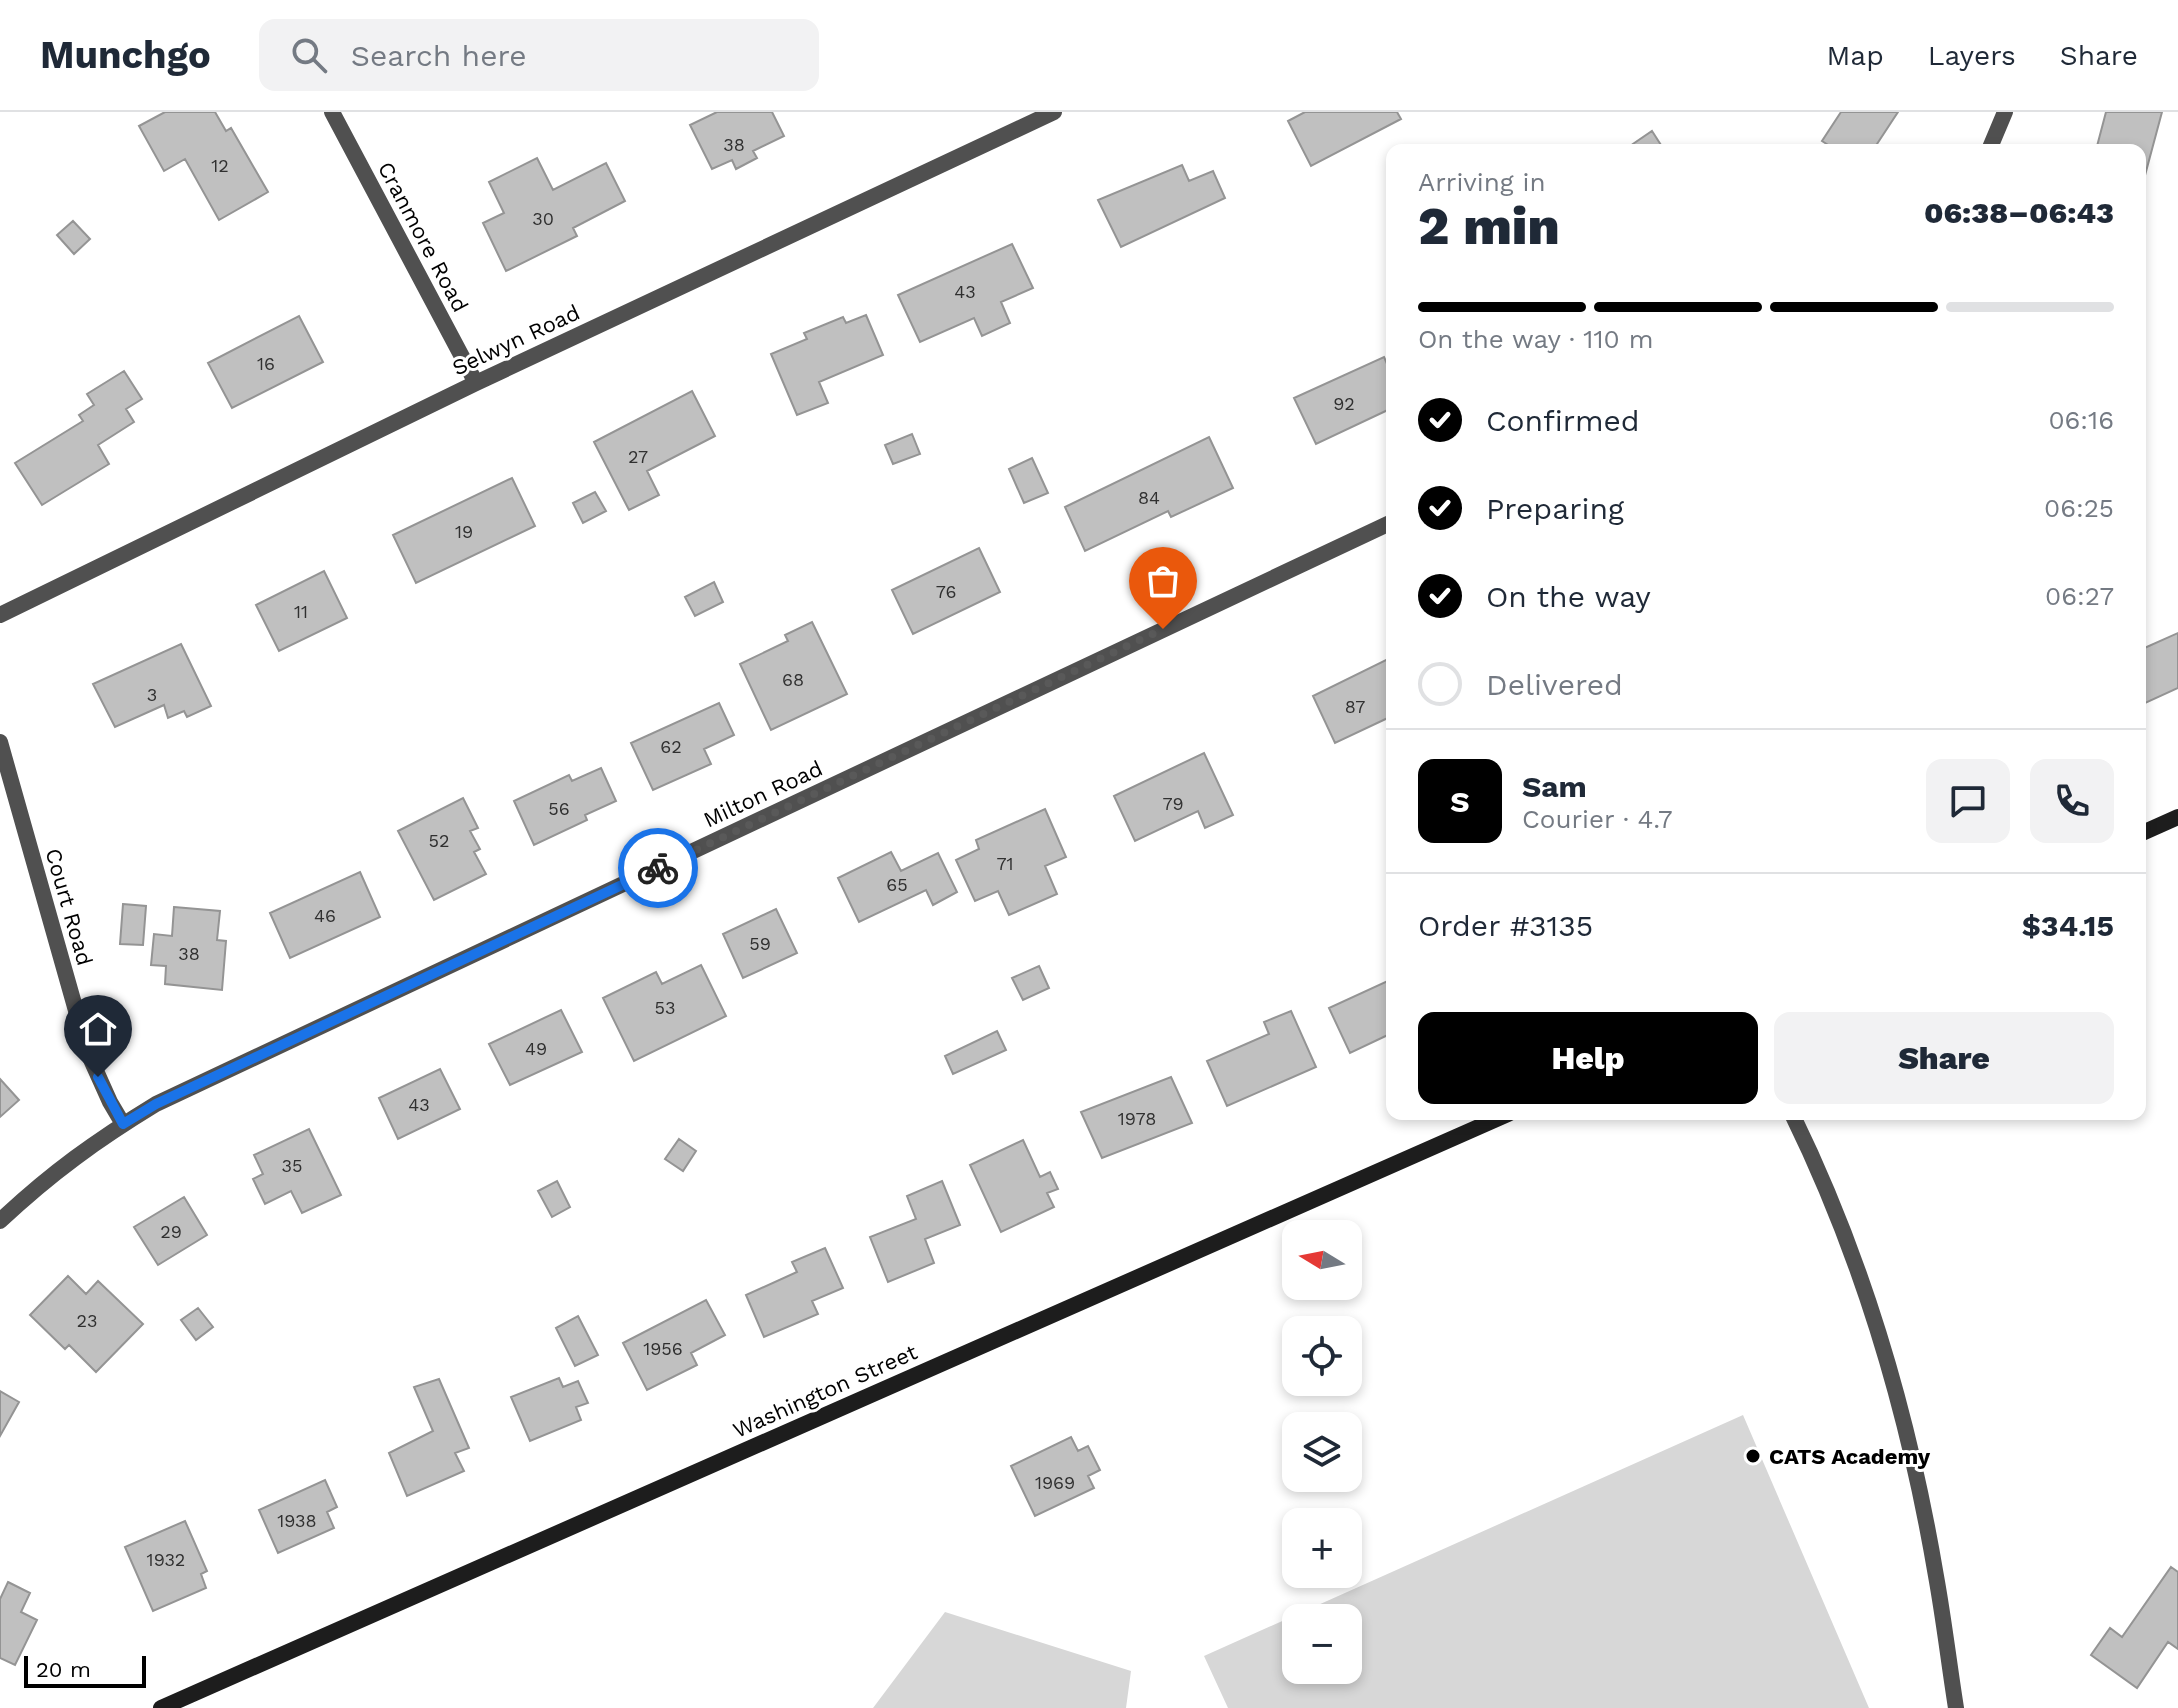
<!DOCTYPE html>
<meta charset="utf-8">
<style>
:root{--surface:#fff;--page:#f2f2f3;--text:#1f2937;--muted:#747a83;--line:#e0e1e3;--accent:#000}
body{margin:0;font-family:"Work Sans",sans-serif;background:var(--page);color:var(--text);height:100vh;display:flex;flex-direction:column;font-size:30px;white-space:nowrap}
*{box-sizing:border-box;margin:0}
p{font-size:26px;color:var(--muted)}
.icon{flex:none;width:44px;height:44px;fill:none;stroke:currentColor;stroke-width:2;stroke-linecap:round;stroke-linejoin:round}
.map{position:relative;flex:1;overflow:hidden}
.drawer{position:absolute;left:1386px;top:32px;width:760px;height:976px;display:flex;flex-direction:column;background:var(--surface);border-radius:16px;box-shadow:0 4px 12px #0003}
.drawer>*{flex:none}
.needle{width:52px;rotate:280deg}
.fabs{position:absolute;left:1282px;top:1108px;display:grid;gap:16px}
.fabs a{display:grid;place-items:center;width:80px;height:80px;border-radius:16px;background:var(--surface);box-shadow:0 4px 12px #0003;font-size:40px}
.scale{position:absolute;left:24px;bottom:20px;width:122px;box-sizing:border-box;padding-left:8px;border:4px solid #000;border-top:0;font-size:22px;line-height:28px;white-space:nowrap;color:#000;-webkit-text-stroke:6px #fff;paint-order:stroke}
.pin{position:absolute;display:grid;place-items:center;width:68px;height:68px;color:#fff;margin:-82px -34px;border-radius:50% 50% 50% 0;rotate:-45deg;box-shadow:0 0 8px #0007}
.pin .icon{rotate:45deg}
.courier{position:absolute;display:grid;place-items:center;width:80px;height:80px;margin:-40px;border:6px solid #1a73e8;border-radius:50%;background:#fff;color:#222;box-shadow:0 2px 10px #0007}
.headline em{font-style:normal;font-weight:800}
.headline div{display:flex;flex-direction:column-reverse}
.headline{display:flex;align-items:center;justify-content:space-between;height:136px;padding:0 32px}
h1{font-size:52px;font-weight:800;line-height:60px}
.bar{display:grid;grid-template-columns:repeat(4,1fr);gap:12px 8px;align-content:center;height:96px;padding:0 32px}
.bar i{height:10px;border-radius:6px;background:var(--line)}
.bar .active{background:var(--accent)}
.bar p{grid-column:span 4}
.line{display:flex;align-items:center;gap:20px;padding:0 32px;border-top:2px solid var(--line)}
.line div{flex:1}
.round{display:grid;place-items:center;flex:none;width:84px;height:84px;border-radius:16px;background:var(--page)}
ol{padding:0 32px;list-style:none}
li{display:flex;align-items:center;gap:24px;height:88px}
li p{margin-inline-start:auto}
li .icon{padding:8px;border-radius:50%;background:var(--accent);color:#fff;stroke-width:4}
li:last-child{color:var(--muted)}
li i{width:44px;height:44px;border:4px solid var(--line);border-radius:50%}
.action{display:flex;gap:16px;margin-top:auto;padding:16px 32px}
.action a{flex:1;height:92px;border-radius:16px;background:var(--accent);color:#fff;font-size:32px;font-weight:800;line-height:92px;text-align:center}
.action a+a{background:var(--page);color:var(--text)}
header{display:flex;align-items:center;gap:48px;box-sizing:border-box;height:112px;padding:0 40px;background:var(--surface);border-bottom:2px solid var(--line)}
header strong{font-size:38px}
nav{display:flex;gap:44px;margin-inline-start:auto;font-size:28px}
.search{width:560px;height:72px;background:var(--page);display:flex;align-items:center;gap:20px;box-sizing:border-box;padding:0 28px;border-radius:16px;color:var(--muted);font-size:30px}
.map>svg:first-child{display:block}
</style>
<header>
<strong>Munchgo</strong>
<div class="search"><svg class="icon" aria-label="search" viewBox="0 0 24 24"><circle cx="10" cy="10" r="6"/><path d="M15 15l6 6"/></svg>Search here</div>
<nav><a>Map</a><a>Layers</a><a>Share</a></nav>
</header>
<div class="map">
<svg width="2178" height="1596" viewBox="0 0 2178 1596">
<rect width="100%" height="100%" fill="#fff"/>
<path fill="#d7d7d7" fill-rule="evenodd" d="M1743,1303L1869,1596H1228L1204,1544ZM1296,1506H1348V1558H1296Z
M945,1500L1131,1559L1126,1596H873Z"/>
<path fill="#c0c0c0" stroke="#949494" stroke-width="2" d="M165,0H215L226,19L231,16L268,80L219,108L185,47L164,59L139,14Z
M717,0H772L784,24L753,39L757,46L736,57L732,48L712,57L690,13Z
M1305,0H1397L1401,7L1311,54L1288,9Z
M1841,0H1898L1873,38H1836L1822,29Z
M2106,0H2162L2140,82V38H2096Z
M1652,19L1661,33L1655,38H1628L1627,36Z
M537,46L553,78L606,51L625,89L573,116L577,124L506,159L483,111L504,101L489,70Z
M1182,53L1189,69L1213,59L1225,86L1121,135L1098,88Z
M73,109L90,127L74,142L57,123Z
M1012,132L1033,176L1001,190L1010,211L982,224L974,206L920,230L898,183Z
M866,203L883,243L819,270L828,291L797,303L771,242L807,227L804,221L843,205L846,211Z
M299,204L323,250L232,296L208,251Z
M1384,245L1392,263V296L1316,332L1294,286Z
M124,259L142,287L126,297L134,310L98,333L109,352L42,393L15,351L83,309L79,303L94,293L87,282Z
M692,279L715,324L647,359L659,383L629,398L594,330Z
M912,322L920,342L893,352L885,333Z
M1209,325L1233,376L1171,405L1168,399L1085,439L1065,395Z
M1032,346L1048,381L1024,391L1009,357Z
M512,366L535,414L416,471L393,423Z
M595,380L606,399L583,411L573,391Z
M979,436L1000,480L913,522L892,478Z
M324,459L347,506L279,539L256,493Z
M714,470L723,490L695,504L685,485Z
M812,510L847,582L771,618L740,552L788,529L785,523Z
M2178,521V576L2143,592L2140,585V538Z
M181,532L211,594L187,605L184,599L168,606L164,593L115,615L93,572Z
M1392,545V604L1335,631L1313,584Z
M719,591L734,623L704,637L711,652L653,678L631,631Z
M1204,641L1233,703L1205,716L1198,699L1135,729L1114,684Z
M601,656L616,689L585,703L587,708L534,733L514,689L569,663L572,669Z
M463,686L478,716L470,719L480,737L474,740L486,762L434,788L398,719Z
M1045,697L1066,745L1045,754L1057,782L1009,803L998,779L975,789L956,748L979,737L976,728Z
M891,740L901,759L938,741L957,780L933,793L926,778L859,810L838,766Z
M360,760L380,805L290,846L270,801Z
M123,792L146,794L143,833L120,832Z
M174,795L220,799L217,828L226,829L222,878L165,872L166,854L151,853L154,822L172,824Z
M776,797L797,841L743,866L723,822Z
M701,853L726,904L634,949L603,886L656,860L662,872Z
M1039,854L1049,876L1023,888L1012,866Z
M1392,867V921L1350,941L1329,896Z
M561,898L582,940L510,973L489,932Z
M1291,899L1316,955L1227,994L1207,949L1269,922L1264,910Z
M997,919L1006,938L953,962L945,944Z
M440,957L460,997L398,1027L379,986Z
M1171,965L1192,1011L1102,1046L1081,1000Z
M0,967L19,988L0,1005Z
M309,1017L341,1083L302,1101L291,1079L265,1092L253,1067L263,1062L254,1043Z
M679,1027L696,1039L683,1059L665,1047Z
M1023,1028L1040,1065L1050,1060L1058,1077L1047,1081L1054,1095L1001,1120L970,1053Z
M557,1069L570,1095L552,1105L538,1079Z
M942,1069L960,1113L925,1127L934,1151L888,1170L870,1125L916,1107L907,1084Z
M184,1085L207,1123L158,1153L134,1115Z
M825,1136L843,1176L812,1189L818,1202L764,1225L746,1183L797,1160L792,1150Z
M68,1164L86,1182L98,1169L143,1212L96,1260L69,1233L65,1237L30,1203Z
M706,1188L725,1223L691,1241L697,1253L647,1278L623,1231Z
M198,1196L213,1215L196,1228L181,1208Z
M578,1204L598,1243L575,1254L556,1216Z
M559,1266L563,1275L578,1269L588,1291L576,1295L581,1308L530,1329L511,1285Z
M439,1267L469,1336L455,1341L464,1359L407,1384L389,1341L433,1319L414,1275Z
M0,1279L19,1290L0,1324Z
M1071,1325L1078,1339L1088,1334L1100,1358L1088,1364L1094,1376L1035,1404L1011,1354Z
M325,1368L337,1395L327,1400L334,1416L278,1441L259,1398Z
M185,1409L207,1459L201,1462L206,1476L153,1499L125,1435Z
M2171,1455L2178,1460V1537L2168,1530L2137,1576L2091,1543L2110,1516L2122,1525Z
M8,1470L30,1481L21,1500L37,1508L15,1553L0,1546V1487Z"/>
<g fill="none" stroke-linecap="round" stroke-linejoin="round">
<path stroke="#505050" stroke-width="16" d="M1792,1002C1863,1147 1909,1304 1936,1464C1944,1508 1949,1552 1956,1596"/>
<path stroke="#505050" stroke-width="16" d="M332,0L476,271
M1989,38L2005,0
M0,503L476,271L1054,0
M0,630L88,941L110,990L123,1012
M0,1109C51,1061 97,1028 156,992L1392,410"/>
<path stroke="#1d1d1d" stroke-width="16" d="M2140,722L2178,705
M161,1596L1508,1002"/>
</g>
<g fill="none" stroke-linecap="round" stroke-linejoin="round">
<path stroke="#595959" stroke-width="8" stroke-dasharray="0 14.4" d="M658,756L1163,517"/>
<path stroke="#1a73e8" stroke-width="10" d="M98,965L123,1012L156,992L658,756"/>
</g>
<circle fill="#000" stroke="#fff" stroke-width="3" cx="1753" cy="1344" r="8"/>
<g text-anchor="middle" dominant-baseline="central" stroke-width="6" stroke-linejoin="round" paint-order="stroke">
<g font-size="18" fill="#303030">
<text x="734" y="32">38</text>
<text x="220" y="53">12</text>
<text x="543" y="106">30</text>
<text x="965" y="179">43</text>
<text x="266" y="251">16</text>
<text x="1344" y="291">92</text>
<text x="638" y="344">27</text>
<text x="1149" y="385">84</text>
<text x="464" y="419">19</text>
<text x="946" y="479">76</text>
<text x="301" y="499">11</text>
<text x="793" y="567">68</text>
<text x="152" y="582">3</text>
<text x="1355" y="594">87</text>
<text x="671" y="634">62</text>
<text x="1173" y="691">79</text>
<text x="559" y="696">56</text>
<text x="439" y="728">52</text>
<text x="1005" y="751">71</text>
<text x="897" y="772">65</text>
<text x="325" y="803">46</text>
<text x="760" y="831">59</text>
<text x="189" y="841">38</text>
<text x="665" y="895">53</text>
<text x="536" y="936">49</text>
<text x="419" y="992">43</text>
<text x="1137" y="1006">1978</text>
<text x="292" y="1053">35</text>
<text x="171" y="1119">29</text>
<text x="87" y="1208">23</text>
<text x="663" y="1236">1956</text>
<text x="1055" y="1370">1969</text>
<text x="297" y="1408">1938</text>
<text x="166" y="1447">1932</text>
</g>
<g font-size="22" fill="#000" stroke="#fff">
<text transform="translate(423 125) rotate(62)">Cranmore Road</text>
<text transform="translate(516 228) rotate(-25)">Selwyn Road</text>
<text transform="translate(763 682) rotate(-25)">Milton Road</text>
<text transform="translate(69 795) rotate(74)">Court Road</text>
<text transform="translate(825 1279) rotate(-24)">Washington Street</text>
</g>
<g font-size="22" font-weight="bold" fill="#000" stroke="#fff" text-anchor="start">
<text x="1769" y="1344">CATS Academy</text>
</g>
</g>
</svg>
<div class="fabs">
<a><svg class="needle" viewBox="-14 -14 28 28"><path d="M0-13l5 13h-10z" fill="#e53935"/><path d="M0 13l5-13h-10z" fill="#747a83"/></svg></a>
<a><svg class="icon" aria-label="locate" viewBox="0 0 24 24"><circle cx="12" cy="12" r="6"/><path d="M12 2v4M12 18v4M2 12h4M18 12h4"/></svg></a>
<a><svg class="icon" aria-label="layers" viewBox="0 0 24 24"><path d="M12 4l9 5-9 5-9-5zM3 14l9 5 9-5"/></svg></a>
<a>+</a>
<a>−</a>
</div>
<div class="scale">20 m</div>
<div class="pin" style="left:1163px;top:517px;background:#ea580c"><svg class="icon" aria-label="bag" viewBox="0 0 24 24"><path d="M5 8h14l-1 12H6zM9 8a3 3 0 0 1 6 0"/></svg></div>
<div class="pin" style="left:98px;top:965px;background:#1f2937"><svg class="icon" aria-label="home" viewBox="0 0 24 24"><path d="M3 11l9-7 9 7M6 9v11h12V9"/></svg></div>
<div class="courier" style="left:658px;top:756px"><svg class="icon" aria-label="bike" viewBox="0 0 24 24"><circle cx="6" cy="16" r="4"/><circle cx="18" cy="16" r="4"/><path d="M6 16l4-8h5l3 8M10 8l3 8H6M13 5h3"/></svg></div>
<section class="drawer">
<div class="headline"><div><h1>2 min</h1><p>Arriving in</p></div><em>06:38–06:43</em></div>
<div class="bar"><i class="active"></i><i class="active"></i><i class="active"></i><i></i><p>On the way · 110 m</p></div>
<ol>
<li><svg class="icon" aria-label="check" viewBox="0 0 24 24"><path d="M5 12l5 5 9-10"/></svg>Confirmed<p>06:16</p></li>
<li><svg class="icon" aria-label="check" viewBox="0 0 24 24"><path d="M5 12l5 5 9-10"/></svg>Preparing<p>06:25</p></li>
<li><svg class="icon" aria-label="check" viewBox="0 0 24 24"><path d="M5 12l5 5 9-10"/></svg>On the way<p>06:27</p></li>
<li><i></i>Delivered</li>
</ol>
<div class="line" style="height:144px"><b class="round" style="background:var(--accent);color:#fff">S</b><div><b>Sam</b><p>Courier · 4.7</p></div><a class="round"><svg class="icon" aria-label="chat" viewBox="0 0 24 24"><path d="M4 5h16v11H9l-5 4z"/></svg></a><a class="round"><svg class="icon" aria-label="phone" viewBox="0 0 24 24"><path d="M5 4h4l2 5-3 2q2 4 5 5l2-3 5 2v4C11 20 4 13 5 4z"/></svg></a></div>
<div class="line" style="height:104px"><div>Order #3135</div><b>$34.15</b></div>
<div class="action"><a>Help</a><a>Share</a></div>
</section>
</div>
